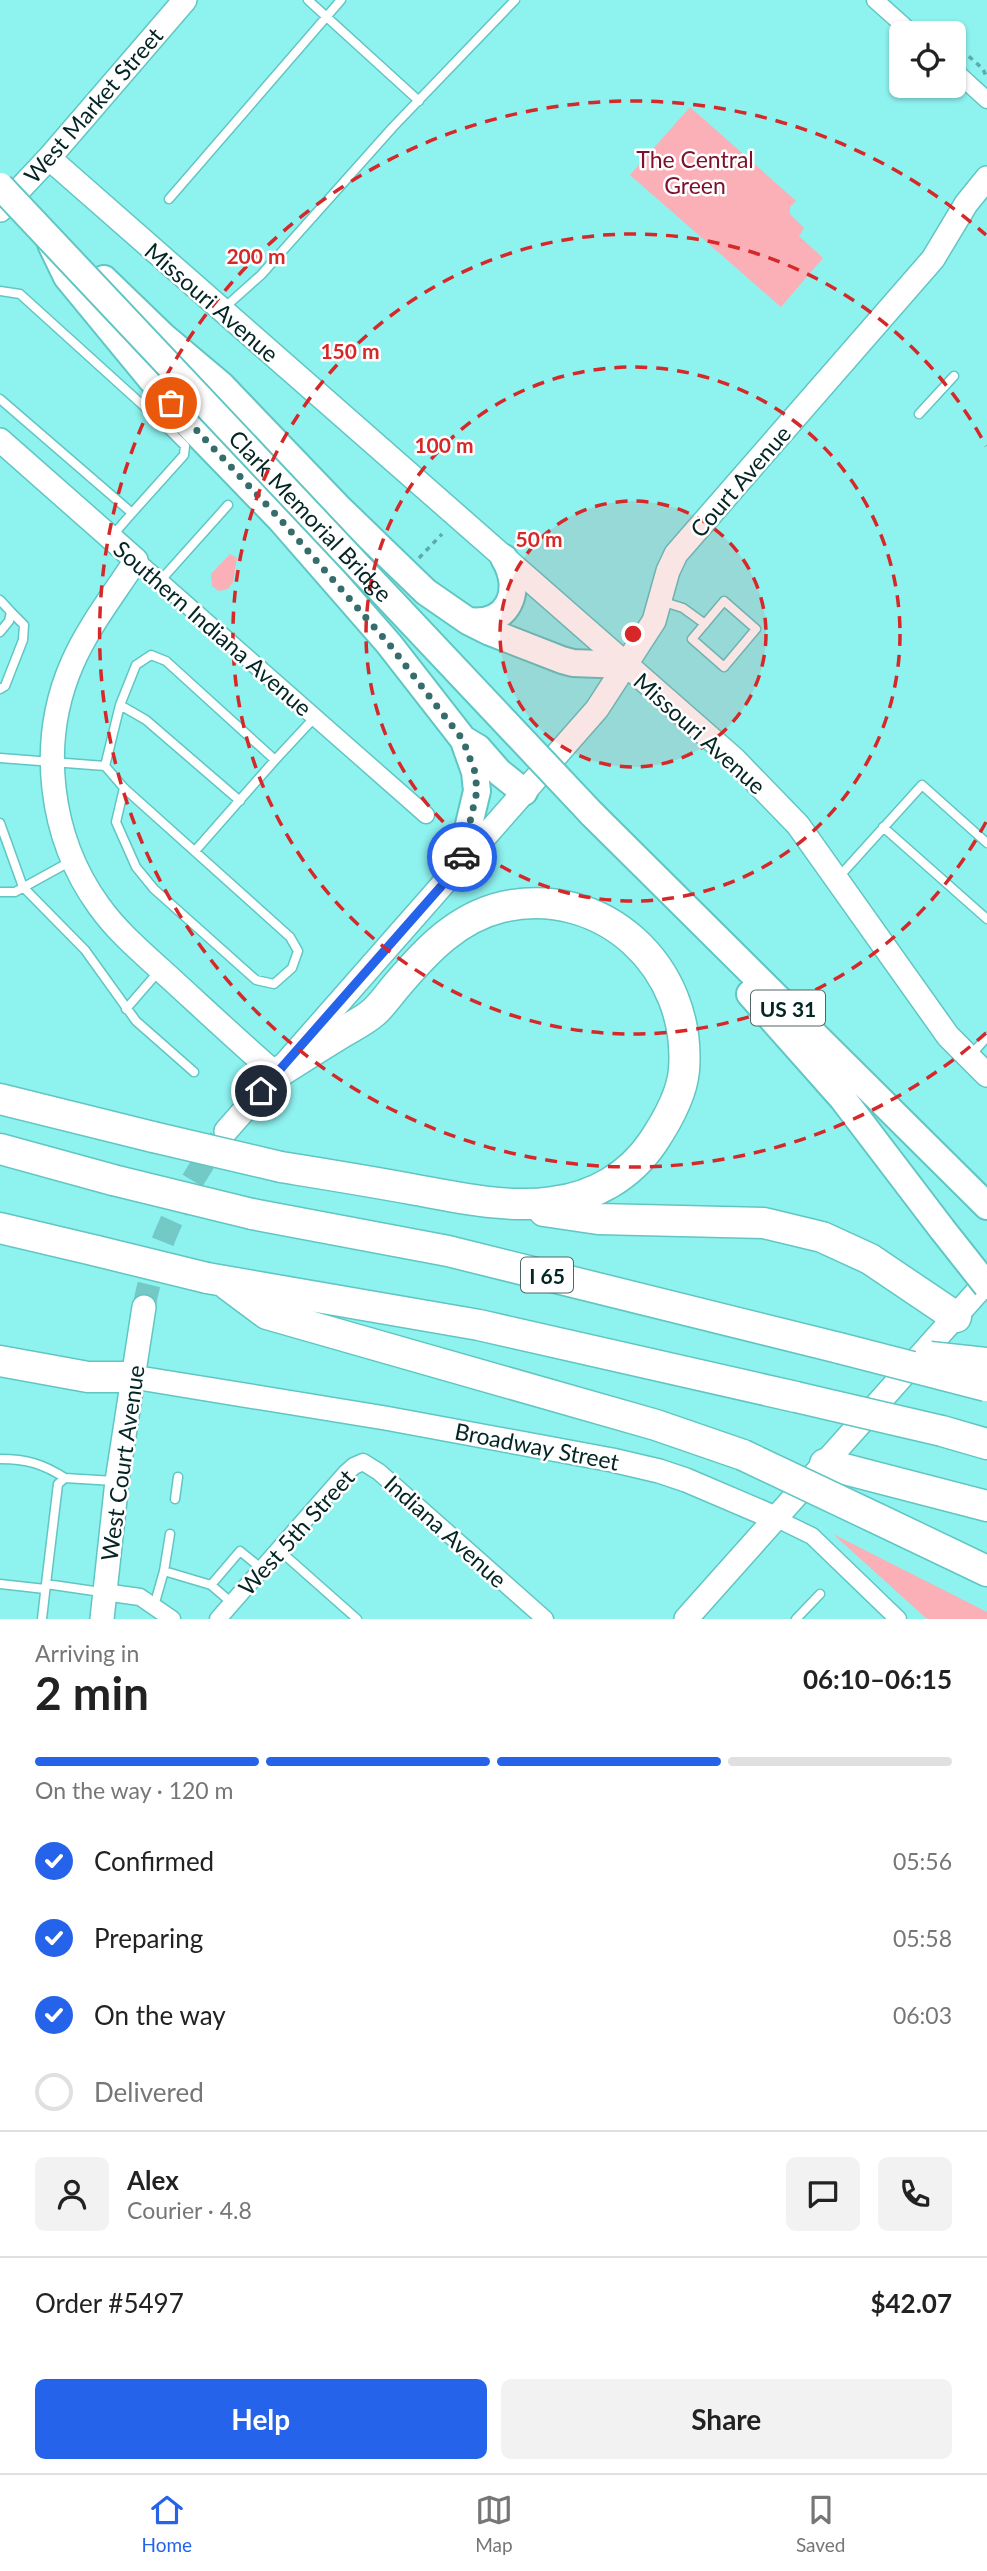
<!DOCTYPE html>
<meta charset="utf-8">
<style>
:root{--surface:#fff;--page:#f2f2f2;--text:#222;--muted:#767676;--line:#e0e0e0;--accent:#2563eb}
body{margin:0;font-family:Lato,sans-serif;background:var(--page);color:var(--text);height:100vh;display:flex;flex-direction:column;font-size:26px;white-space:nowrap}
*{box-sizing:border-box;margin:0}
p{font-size:23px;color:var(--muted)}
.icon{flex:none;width:38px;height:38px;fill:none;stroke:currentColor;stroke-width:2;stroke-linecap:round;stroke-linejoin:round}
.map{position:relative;height:1619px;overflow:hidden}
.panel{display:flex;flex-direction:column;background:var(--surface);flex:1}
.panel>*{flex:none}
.fabs{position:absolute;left:889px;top:21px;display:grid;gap:14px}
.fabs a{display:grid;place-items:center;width:77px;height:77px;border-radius:10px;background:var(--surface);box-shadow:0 2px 5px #0004;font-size:35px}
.pin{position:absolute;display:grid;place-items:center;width:60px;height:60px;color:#fff;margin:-30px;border:4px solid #fff;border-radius:50%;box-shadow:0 2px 7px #0007}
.courier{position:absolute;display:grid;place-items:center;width:70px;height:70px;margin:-35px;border:5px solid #2563eb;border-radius:50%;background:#fff;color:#222;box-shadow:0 2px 9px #0007}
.overview em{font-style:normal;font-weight:700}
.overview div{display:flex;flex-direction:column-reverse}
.overview{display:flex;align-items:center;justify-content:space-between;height:119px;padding:0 35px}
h1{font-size:46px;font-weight:700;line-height:52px}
.bar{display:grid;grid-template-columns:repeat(4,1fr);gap:10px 7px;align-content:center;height:84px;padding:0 35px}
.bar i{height:9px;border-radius:5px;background:var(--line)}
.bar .active{background:var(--accent)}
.bar p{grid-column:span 4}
.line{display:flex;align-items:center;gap:18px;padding:0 35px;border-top:2px solid var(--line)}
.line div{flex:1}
.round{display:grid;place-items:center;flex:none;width:74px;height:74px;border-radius:10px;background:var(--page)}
ol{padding:0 35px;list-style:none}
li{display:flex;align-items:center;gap:21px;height:77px}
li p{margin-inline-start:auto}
li .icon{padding:7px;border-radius:50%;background:var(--accent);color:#fff;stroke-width:4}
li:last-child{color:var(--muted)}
li i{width:38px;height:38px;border:4px solid var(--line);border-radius:50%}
.primary-button{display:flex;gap:14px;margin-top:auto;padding:14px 35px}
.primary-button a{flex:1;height:80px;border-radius:10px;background:var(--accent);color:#fff;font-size:28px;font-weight:700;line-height:80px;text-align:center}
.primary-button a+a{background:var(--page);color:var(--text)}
.tab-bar{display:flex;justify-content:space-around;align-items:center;height:98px;border-top:2px solid var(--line);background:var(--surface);font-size:19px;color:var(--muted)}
.tab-bar a{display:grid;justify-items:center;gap:4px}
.tab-bar .active{color:var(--accent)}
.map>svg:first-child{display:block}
</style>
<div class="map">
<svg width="987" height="1619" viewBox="0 0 987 1619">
<rect width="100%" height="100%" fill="#8ef2ef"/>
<path fill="#fab0b6" d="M690,107L796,201L790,207V214L804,228L799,236L823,258L781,307L630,175Z
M230,554L237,558L233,582L228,589L219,591L212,586L211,574Z
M833,1534L987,1612V1619H927Z"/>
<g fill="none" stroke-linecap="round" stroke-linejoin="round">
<path stroke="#72c9c6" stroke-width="23" stroke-dasharray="23 11" stroke-linecap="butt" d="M144,1307C155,1246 184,1188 220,1139"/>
<defs>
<path id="lane" d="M308,0L419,101
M169,199L341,0
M0,291L20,294L157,418L185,446L184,455L132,513
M224,308L261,275L393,127L515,0
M0,399L132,513L113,535
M919,414L954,376
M160,581L228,505
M0,600L11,612L9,621L0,632
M661,601L683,608L705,624
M724,601L756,629L724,667L692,639Z
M0,689L5,686L23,640L24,625L11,612
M120,705L146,720L240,801
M0,758L105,766L124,788L290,937L298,951L292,968L274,984L256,980L154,889L136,867L116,822L124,788
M105,766L120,705L136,665L151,655L166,661L275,760L315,717
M0,823L23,887L85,950L136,1021L194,1072
M883,827L987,919
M195,851L275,760
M837,879L922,785L987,843
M0,892H15L73,860
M126,1009L159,971
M971,1055L987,1037
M0,1459C27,1459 43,1464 65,1478
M175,1499L178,1477
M279,1550L357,1619
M164,1571L170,1534
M0,1584L45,1589
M46,1584L58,1484L65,1478L114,1481
M232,1603L211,1585L240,1551L262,1569
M154,1606L164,1571L211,1585
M42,1619L46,1584L101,1592
M796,1619L820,1594"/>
<path id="street" d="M875,0L912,33
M954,70L987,100
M136,560L426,815
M775,1518L812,1536L898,1619
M104,1592L140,1597L172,1619
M218,1619L346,1473L354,1466L363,1462L379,1472L545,1619"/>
<path id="secondary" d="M49,158L734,759L798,825L948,1036L987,1075
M0,210L49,158L185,0
M0,440L136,560C114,594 88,627 72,664C38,742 49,837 99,906C119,934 145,955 170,978C205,1010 240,1043 276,1074
M226,1131L597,709L654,621L668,571L676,554L933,259L966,204L987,178
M133,1377L385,1418L612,1460L659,1471L686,1480L775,1518
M102,1619L117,1481L144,1307
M686,1619L987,1281"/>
<path id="primary" d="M51,244L67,277L188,424L280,519L389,644L463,739L478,748L499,772L524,792
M104,279L164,337L221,385L338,507L426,592L468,621L490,632L562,660L573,663L625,665
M468,621C508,626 524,591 504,558
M592,814L987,1206
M459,866L477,791L475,772L464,741
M750,994L843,1099L942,1229"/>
<path id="highway" d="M276,1074C298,1060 320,1046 343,1032C353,1026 365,1020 374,1012C383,1004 390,993 398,984C427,950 457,918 502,907C604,884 692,968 684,1070C682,1095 667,1121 653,1142C630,1176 594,1197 553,1202C506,1209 457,1197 411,1189C368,1181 324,1174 281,1167
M0,1099L153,1137
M0,1149L113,1180
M544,1211L598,1219L764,1223L822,1237L870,1259L956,1317
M252,1214L448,1251L839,1348
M0,1228L97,1251
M207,1278L479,1325L796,1397
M228,1285L267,1314L656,1425L743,1455
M0,1361L88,1377H133
M942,1431L987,1444
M825,1464L987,1506
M878,1519L987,1571"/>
</defs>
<use href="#lane" stroke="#61c6c3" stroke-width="11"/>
<use href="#street" stroke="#61c6c3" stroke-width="19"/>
<use href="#secondary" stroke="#61c6c3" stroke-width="26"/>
<use href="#primary" stroke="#61c6c3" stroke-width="30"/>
<use href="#highway" stroke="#61c6c3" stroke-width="33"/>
<path stroke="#5eaba9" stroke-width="3.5" stroke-dasharray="5 5" stroke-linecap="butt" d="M925,24L942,33
M954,43L983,69L986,76
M419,558L442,534"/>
<use href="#lane" stroke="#fff" stroke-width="8"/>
<use href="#street" stroke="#fff" stroke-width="16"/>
<use href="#secondary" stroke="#fff" stroke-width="23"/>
<use href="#primary" stroke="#fff" stroke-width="26"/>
<use href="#highway" stroke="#fff" stroke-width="30"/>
<defs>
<g id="primary-bridge">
<path id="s1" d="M0,186L592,814"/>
<path d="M942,1229L987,1286"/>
</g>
<path id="highway-bridge" d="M153,1137L281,1167
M113,1180L252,1214
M97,1251L207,1278
M839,1348L986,1386
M930,1357L987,1363
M796,1397L942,1431
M743,1455L878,1519"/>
</defs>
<use href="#primary-bridge" stroke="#61c6c3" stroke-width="30" stroke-linecap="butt"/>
<use href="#highway-bridge" stroke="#61c6c3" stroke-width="33" stroke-linecap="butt"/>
<use href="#primary-bridge" stroke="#fff" stroke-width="26"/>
<use href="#highway-bridge" stroke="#fff" stroke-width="30"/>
</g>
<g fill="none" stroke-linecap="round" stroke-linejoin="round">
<path stroke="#346d6b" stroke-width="7" stroke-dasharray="0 12.6" d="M171,403L280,519L389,644L463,740L475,772L477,791L462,857"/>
<path stroke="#2563eb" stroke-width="9" d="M261,1091L459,866L462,857"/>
</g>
<circle cx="633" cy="634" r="133" fill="#d62828" fill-opacity=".12"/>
<g fill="none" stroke="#d62828" stroke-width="3.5" stroke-dasharray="12 9">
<circle cx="633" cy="634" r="133"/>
<circle cx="633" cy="634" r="267"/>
<path d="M986 822A400 400 0 1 1 986 446"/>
<path d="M986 1033A533 533 0 1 1 986 235"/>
</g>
<g text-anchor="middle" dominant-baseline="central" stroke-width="5" stroke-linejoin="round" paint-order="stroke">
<g fill="#fff" stroke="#4f6666" stroke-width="2">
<rect x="751" y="990.5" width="74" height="35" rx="5"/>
<rect x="521" y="1257.5" width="52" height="35" rx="5"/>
</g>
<g font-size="21" font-weight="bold" fill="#032524">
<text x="788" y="1008">US 31</text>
<text x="547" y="1275">I 65</text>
</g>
<g font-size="23" fill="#032524" stroke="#fff">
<text transform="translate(93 105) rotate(-49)">West Market Street</text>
<text transform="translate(212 302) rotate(41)">Missouri Avenue</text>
<text transform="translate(740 481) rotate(-49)">Court Avenue</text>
<text stroke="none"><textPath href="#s1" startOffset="453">Clark Memorial Bridge</textPath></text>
<text transform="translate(213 628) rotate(41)">Southern Indiana Avenue</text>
<text transform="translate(700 733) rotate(42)">Missouri Avenue</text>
<text transform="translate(537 1446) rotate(11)">Broadway Street</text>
<text transform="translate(122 1463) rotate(-82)">West Court Avenue</text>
<text transform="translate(446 1531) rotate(42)">Indiana Avenue</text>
<text transform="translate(296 1532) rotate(-48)">West 5th Street</text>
</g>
<g font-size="23" fill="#7f102d" stroke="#fff">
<text x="695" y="159">The Central<tspan x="695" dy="26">Green</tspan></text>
</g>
</g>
<circle cx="633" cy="634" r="10" fill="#d62828" stroke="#fff" stroke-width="3.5"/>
<g font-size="21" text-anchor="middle" font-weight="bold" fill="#d62828" stroke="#fff" stroke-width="5" stroke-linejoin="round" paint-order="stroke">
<text x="256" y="264">200 m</text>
<text x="350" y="359">150 m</text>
<text x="444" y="453">100 m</text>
<text x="539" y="547">50 m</text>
</g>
</svg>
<div class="fabs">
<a><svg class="icon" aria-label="locate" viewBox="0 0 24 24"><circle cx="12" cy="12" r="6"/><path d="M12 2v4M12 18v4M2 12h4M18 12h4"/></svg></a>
</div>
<div class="pin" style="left:171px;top:403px;background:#ea580c"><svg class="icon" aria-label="bag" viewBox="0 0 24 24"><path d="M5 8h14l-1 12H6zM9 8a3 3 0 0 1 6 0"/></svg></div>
<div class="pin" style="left:261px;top:1091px;background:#1f2937"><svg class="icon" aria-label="home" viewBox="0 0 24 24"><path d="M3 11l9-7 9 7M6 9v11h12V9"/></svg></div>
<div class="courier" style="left:462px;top:857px"><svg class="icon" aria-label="car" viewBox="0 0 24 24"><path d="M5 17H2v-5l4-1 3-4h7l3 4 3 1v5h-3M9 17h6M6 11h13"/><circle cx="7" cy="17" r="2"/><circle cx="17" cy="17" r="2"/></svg></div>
</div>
<section class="panel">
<div class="overview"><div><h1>2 min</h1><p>Arriving in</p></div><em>06:10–06:15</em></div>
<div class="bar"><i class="active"></i><i class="active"></i><i class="active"></i><i></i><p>On the way · 120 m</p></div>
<ol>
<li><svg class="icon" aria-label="check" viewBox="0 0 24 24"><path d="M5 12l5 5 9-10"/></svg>Confirmed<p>05:56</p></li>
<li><svg class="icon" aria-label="check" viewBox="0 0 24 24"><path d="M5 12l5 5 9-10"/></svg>Preparing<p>05:58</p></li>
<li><svg class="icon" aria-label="check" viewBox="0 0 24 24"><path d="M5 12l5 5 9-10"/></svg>On the way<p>06:03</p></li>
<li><i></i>Delivered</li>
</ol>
<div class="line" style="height:126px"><a class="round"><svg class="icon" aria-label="person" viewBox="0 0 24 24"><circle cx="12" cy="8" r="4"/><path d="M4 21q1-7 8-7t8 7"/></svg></a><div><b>Alex</b><p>Courier · 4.8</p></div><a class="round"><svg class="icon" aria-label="chat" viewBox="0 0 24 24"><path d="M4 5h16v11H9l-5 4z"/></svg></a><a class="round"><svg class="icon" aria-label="phone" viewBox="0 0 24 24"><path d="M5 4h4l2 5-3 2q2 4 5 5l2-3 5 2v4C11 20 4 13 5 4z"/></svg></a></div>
<div class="line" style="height:91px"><div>Order #5497</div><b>$42.07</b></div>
<div class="primary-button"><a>Help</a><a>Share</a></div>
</section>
<nav class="tab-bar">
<a class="active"><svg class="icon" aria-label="home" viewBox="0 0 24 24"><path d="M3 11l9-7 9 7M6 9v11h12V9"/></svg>Home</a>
<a><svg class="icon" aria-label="map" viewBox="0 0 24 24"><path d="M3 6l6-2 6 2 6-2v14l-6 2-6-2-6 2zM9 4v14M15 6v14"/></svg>Map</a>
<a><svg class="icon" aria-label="saved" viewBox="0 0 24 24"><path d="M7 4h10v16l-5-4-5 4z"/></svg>Saved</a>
</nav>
